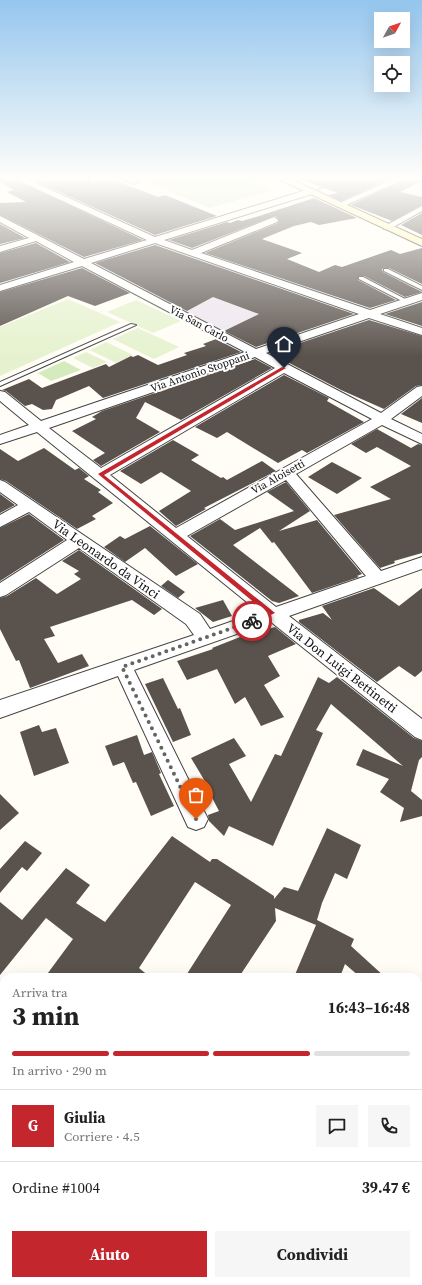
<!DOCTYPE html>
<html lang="it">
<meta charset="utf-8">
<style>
:root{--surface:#fff;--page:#f6f6f6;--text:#222;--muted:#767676;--line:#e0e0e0;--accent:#c4262e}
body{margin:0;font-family:"Source Serif 4",serif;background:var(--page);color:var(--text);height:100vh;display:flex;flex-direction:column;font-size:15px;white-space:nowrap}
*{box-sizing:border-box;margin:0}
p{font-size:13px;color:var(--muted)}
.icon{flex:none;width:22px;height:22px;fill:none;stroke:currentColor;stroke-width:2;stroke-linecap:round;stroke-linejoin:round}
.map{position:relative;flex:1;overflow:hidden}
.sheet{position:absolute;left:0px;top:973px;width:422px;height:312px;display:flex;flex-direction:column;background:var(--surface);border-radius:12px 12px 0 0;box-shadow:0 4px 16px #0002}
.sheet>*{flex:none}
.needle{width:26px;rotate:50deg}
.fabs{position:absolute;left:374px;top:12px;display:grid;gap:8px}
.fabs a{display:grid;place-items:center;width:36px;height:36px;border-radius:0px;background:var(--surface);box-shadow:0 4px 16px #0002;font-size:20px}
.pin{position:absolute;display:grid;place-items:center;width:34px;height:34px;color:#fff;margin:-41px -17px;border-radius:50% 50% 50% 0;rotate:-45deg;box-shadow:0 0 4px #0007}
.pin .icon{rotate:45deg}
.courier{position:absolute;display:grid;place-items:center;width:40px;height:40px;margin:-20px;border:3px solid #c4262e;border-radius:50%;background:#fff;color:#222;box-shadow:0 1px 5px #0007}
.headline em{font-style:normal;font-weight:700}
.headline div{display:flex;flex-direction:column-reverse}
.headline{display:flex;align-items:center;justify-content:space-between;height:68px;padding:0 12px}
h1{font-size:26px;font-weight:700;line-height:30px}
.bar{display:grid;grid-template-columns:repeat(4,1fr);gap:6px 4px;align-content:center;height:48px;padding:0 12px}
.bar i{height:5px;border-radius:3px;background:var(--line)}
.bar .on{background:var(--accent)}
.bar p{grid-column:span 4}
.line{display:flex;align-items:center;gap:10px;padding:0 12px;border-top:1px solid var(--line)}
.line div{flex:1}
.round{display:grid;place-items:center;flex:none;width:42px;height:42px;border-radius:0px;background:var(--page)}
.action{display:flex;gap:8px;margin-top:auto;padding:8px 12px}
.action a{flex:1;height:46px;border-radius:0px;background:var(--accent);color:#fff;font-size:16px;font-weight:700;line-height:46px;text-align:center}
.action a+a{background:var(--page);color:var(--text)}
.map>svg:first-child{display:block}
</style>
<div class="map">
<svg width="422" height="1285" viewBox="0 0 422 1285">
<rect width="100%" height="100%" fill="#fffdf5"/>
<path fill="#eee6ef" d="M213,263L248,276L225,286L277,306L224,331L144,291Z"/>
<path fill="#d5ebbd" d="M135,177H247L273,190L210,208Z
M64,361L81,370L51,381L38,373Z"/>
<path fill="#e6f2cf" d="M68,299L120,322L0,376V327Z
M136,300L181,321L153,333L107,312Z
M138,328L179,347L154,359L113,339Z
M106,342L133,355L116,363L90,350Z
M86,352L107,362L93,368L73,358Z"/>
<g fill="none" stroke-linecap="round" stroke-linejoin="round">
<path stroke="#3f96cf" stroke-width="2.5" d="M317,190L327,185"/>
</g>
<path fill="#5a524d" d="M0,177H10L143,240L84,257L0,215V203L26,202L7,192L14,190L0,182Z
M26,177H91V183L109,178L158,197L165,195L217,216L155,235Z
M301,177H394L341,201L328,195L338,193L300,179Z
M410,177H422V181L400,192L422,197V205L392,221L351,205Z
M314,198L357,218L319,225L311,222L294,226L262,239L302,253L287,259L319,272L335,265L342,267L391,250L400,254L422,248V284L389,268L382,269L383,272L422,292L405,297L364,276H359L358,280L396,300L370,308L205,253L278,223L279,220L275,216L192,248L169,240L227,222L230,223L238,220L242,221L256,217Z
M422,213V235L401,225Z
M0,224L25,238L0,244Z
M36,243L70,262L0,283V253Z
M155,245L354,314L256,347L224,331L259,314L213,297L187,311L95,263Z
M82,268L130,293L95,306L68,296L0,326V292Z
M422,302V326L385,314Z
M369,320L422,336V385L416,386L384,409L341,390L270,353Z
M216,339L241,352L103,398L89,386L56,400L52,409L43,410L32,404L25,406L6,391L2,390L29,379L42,388L106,364L109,367L131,356L133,357L138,355L158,365L187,355L184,353L206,346L203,344Z
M255,359L272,368L181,420L145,402L136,418L160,432L101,466L93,460L105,453L72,431L96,419L92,417L102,411Z
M284,375L329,398L327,401L364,422L307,453L302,450L278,463L227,432L217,438L195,427Z
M422,398V423L401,414Z
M377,429L411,448L418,444L422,445V553L394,561L395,563L380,568L334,515L391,499L370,487L411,466L377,447L366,453L351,444Z
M173,440L199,455L191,460L221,478L223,477L227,480L262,461L276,471L204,508L206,509L176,526L159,511L191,491L161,472L141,484L120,471Z
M44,448L75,470L79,468L89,476L84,479L101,490L98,492L113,503L92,516L96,519L77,529L6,481L0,479V449L18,461Z
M332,462L362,478L337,494L308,477Z
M286,482L310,511L279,531L317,520L362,574L357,576L359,577L312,593L274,542L272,543L260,528L233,545L299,596L279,603L272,601L190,536L220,519L235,530L294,511L267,492Z
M0,494L15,505L0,513Z
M29,514L64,540L0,581V528Z
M150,526L198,564L176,576L145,548L125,562L104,547L120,536L125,539Z
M79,550L162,609L154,615L132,600L50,627L55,636L44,639L58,663L82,654L89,666L30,688L19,660L16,661L0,629V598L7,596L36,578L57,594L81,579L74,574L79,571L62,561Z
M168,580L185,592L178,598L161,586Z
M374,588L399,606L422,588V671L415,677L399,666L377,682L299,622V620L323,613L332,620L322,606Z
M223,600L232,616L213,622L195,608Z
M275,627L296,644L268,656L280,676L264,685L284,717L261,726L245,697L235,704L217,669L187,680L177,661L213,649L212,648L240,637Z
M318,677L329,683L337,677L414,738L422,741V757L419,760L411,791L422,800V816L400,822L404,808L380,792L389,779L356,765L363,749L403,766L331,704L316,730L323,733L273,846L229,826L224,836L209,821L208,815L219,811L208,790L209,788L191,758L234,738L246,756L229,764L251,802L275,754L281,756Z
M163,678L178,709L180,708L191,735L173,742L145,684Z
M39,725L42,732L56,728L69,763L34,776L20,732Z
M137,735L144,755L152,752L161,773L159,774L174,806L151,816L136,782L133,783L124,762L113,766L105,746Z
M0,794L19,813L0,830Z
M327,828L361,845L347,879L335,873L322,903L317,920L354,939L351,946L385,977H360L345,964L340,977H294L316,925L275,908L276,921L239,977H185L231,905L195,882L139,968L150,977H45L73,939L46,918L0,975V902L22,920L66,868L90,885L76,903L105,922L172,836L210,862L212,859H217L274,896V899L284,887L298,891Z
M25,841L42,853L27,871L22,867L0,893V869Z"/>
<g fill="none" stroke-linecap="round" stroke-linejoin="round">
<defs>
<path id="service" d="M384,269H388L422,286V290L384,271Z
M359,277H363L409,301L404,302L359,279Z
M131,324L136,325L0,386V382Z
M315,1281H334L332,1285H313Z"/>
<path id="minor" d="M11,177H22L155,237L306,190H312V194L164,240L192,250L274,217L278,220L277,222L201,253L370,310L422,293V300L380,314L422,328V335L369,318L266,353L381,413L417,387L422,386V396L391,419L422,434V444L382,425L296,474L381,571L422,557V569L289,616L422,719V740L415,737L271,622L134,670L208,819L204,827L196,830L188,827L118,676L0,718V700L194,635L186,624L79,548L6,595L0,597V583L67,540L29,512L0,527V515L18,505L0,492V480L5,482L200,614L210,629L259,612L37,432L0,444V435L29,425L0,401V391L5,392L41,421L245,352L82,266L0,291V285L74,262L36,241L0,252V246L29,238L0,222V216L84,259L147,240ZM155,243L359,314L256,349L91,263ZM255,357L275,368L101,468L49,428ZM284,373L372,419L176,528L110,475ZM286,480L366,576L276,607L187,536Z
M118,177H130L139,182L135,184Z
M398,177H409L342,207H339L335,205Z
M422,206V211L390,229H384L383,227Z
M0,1052L4,1054V1084L0,1082Z
M422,1247V1285H408L404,1281H418V1249Z
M322,1281H358L359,1285H323Z"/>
<path id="secondary" d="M274,177H286L422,239V246Z"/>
</defs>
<use href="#service" stroke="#444" stroke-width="2"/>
<use href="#minor" stroke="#444" stroke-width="2"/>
<use href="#secondary" stroke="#333" stroke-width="2"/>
<use href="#service" fill="#fff" fill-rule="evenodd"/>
<use href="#minor" fill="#fff" fill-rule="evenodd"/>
<use href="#secondary" fill="#fff6b0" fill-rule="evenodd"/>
</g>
<linearGradient id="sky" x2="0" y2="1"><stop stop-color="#95c6ee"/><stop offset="0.5" stop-color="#fffefa"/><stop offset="1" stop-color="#fffefa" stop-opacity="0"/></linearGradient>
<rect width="422" height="357" fill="url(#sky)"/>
<path fill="#c4262e" d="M282,367L286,368L104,475L275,613L252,623L249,621L250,619L267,613L98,474Z"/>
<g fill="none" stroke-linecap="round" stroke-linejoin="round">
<path stroke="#646461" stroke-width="4" stroke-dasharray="0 7.2" d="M196,819L122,667L252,621"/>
</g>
<g text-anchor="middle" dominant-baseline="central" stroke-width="4" stroke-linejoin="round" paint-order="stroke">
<g font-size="11" fill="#111" stroke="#fff">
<text transform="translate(199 324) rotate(28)">Via San Carlo</text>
<text transform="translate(200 372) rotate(-19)">Via Antonio Stoppani</text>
<text transform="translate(278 477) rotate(-29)">Via Aloisetti</text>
</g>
<g font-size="13" fill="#111" stroke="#fff">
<text transform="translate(106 559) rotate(35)">Via Leonardo da Vinci</text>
<text transform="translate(342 668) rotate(38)">Via Don Luigi Bettinetti</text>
</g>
</g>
</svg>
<div class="fabs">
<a><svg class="needle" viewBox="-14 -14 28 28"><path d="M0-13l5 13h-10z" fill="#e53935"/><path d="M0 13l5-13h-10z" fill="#767676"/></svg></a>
<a><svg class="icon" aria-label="locate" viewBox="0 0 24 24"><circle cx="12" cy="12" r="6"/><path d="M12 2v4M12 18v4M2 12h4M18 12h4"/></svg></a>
</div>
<div class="pin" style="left:196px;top:819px;background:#ea580c"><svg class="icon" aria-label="bag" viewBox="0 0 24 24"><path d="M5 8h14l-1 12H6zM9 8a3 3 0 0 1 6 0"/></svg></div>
<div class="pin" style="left:284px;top:368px;background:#1f2937"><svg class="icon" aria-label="home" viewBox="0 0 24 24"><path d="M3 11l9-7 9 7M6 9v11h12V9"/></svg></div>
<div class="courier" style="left:252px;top:621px"><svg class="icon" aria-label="bike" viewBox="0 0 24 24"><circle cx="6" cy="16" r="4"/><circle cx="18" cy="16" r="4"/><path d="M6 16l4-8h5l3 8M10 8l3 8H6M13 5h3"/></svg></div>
<section class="sheet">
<div class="headline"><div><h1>3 min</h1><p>Arriva tra</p></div><em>16:43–16:48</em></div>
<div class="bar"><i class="on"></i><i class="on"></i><i class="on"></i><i></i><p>In arrivo · 290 m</p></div>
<div class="line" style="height:72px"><b class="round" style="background:var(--accent);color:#fff">G</b><div><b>Giulia</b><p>Corriere · 4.5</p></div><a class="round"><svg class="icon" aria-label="chat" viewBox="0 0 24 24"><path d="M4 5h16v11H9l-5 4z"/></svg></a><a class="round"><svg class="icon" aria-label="phone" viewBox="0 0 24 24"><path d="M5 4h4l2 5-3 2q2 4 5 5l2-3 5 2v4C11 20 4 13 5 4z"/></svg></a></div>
<div class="line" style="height:52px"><div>Ordine #1004</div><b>39.47 €</b></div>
<div class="action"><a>Aiuto</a><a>Condividi</a></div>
</section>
</div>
